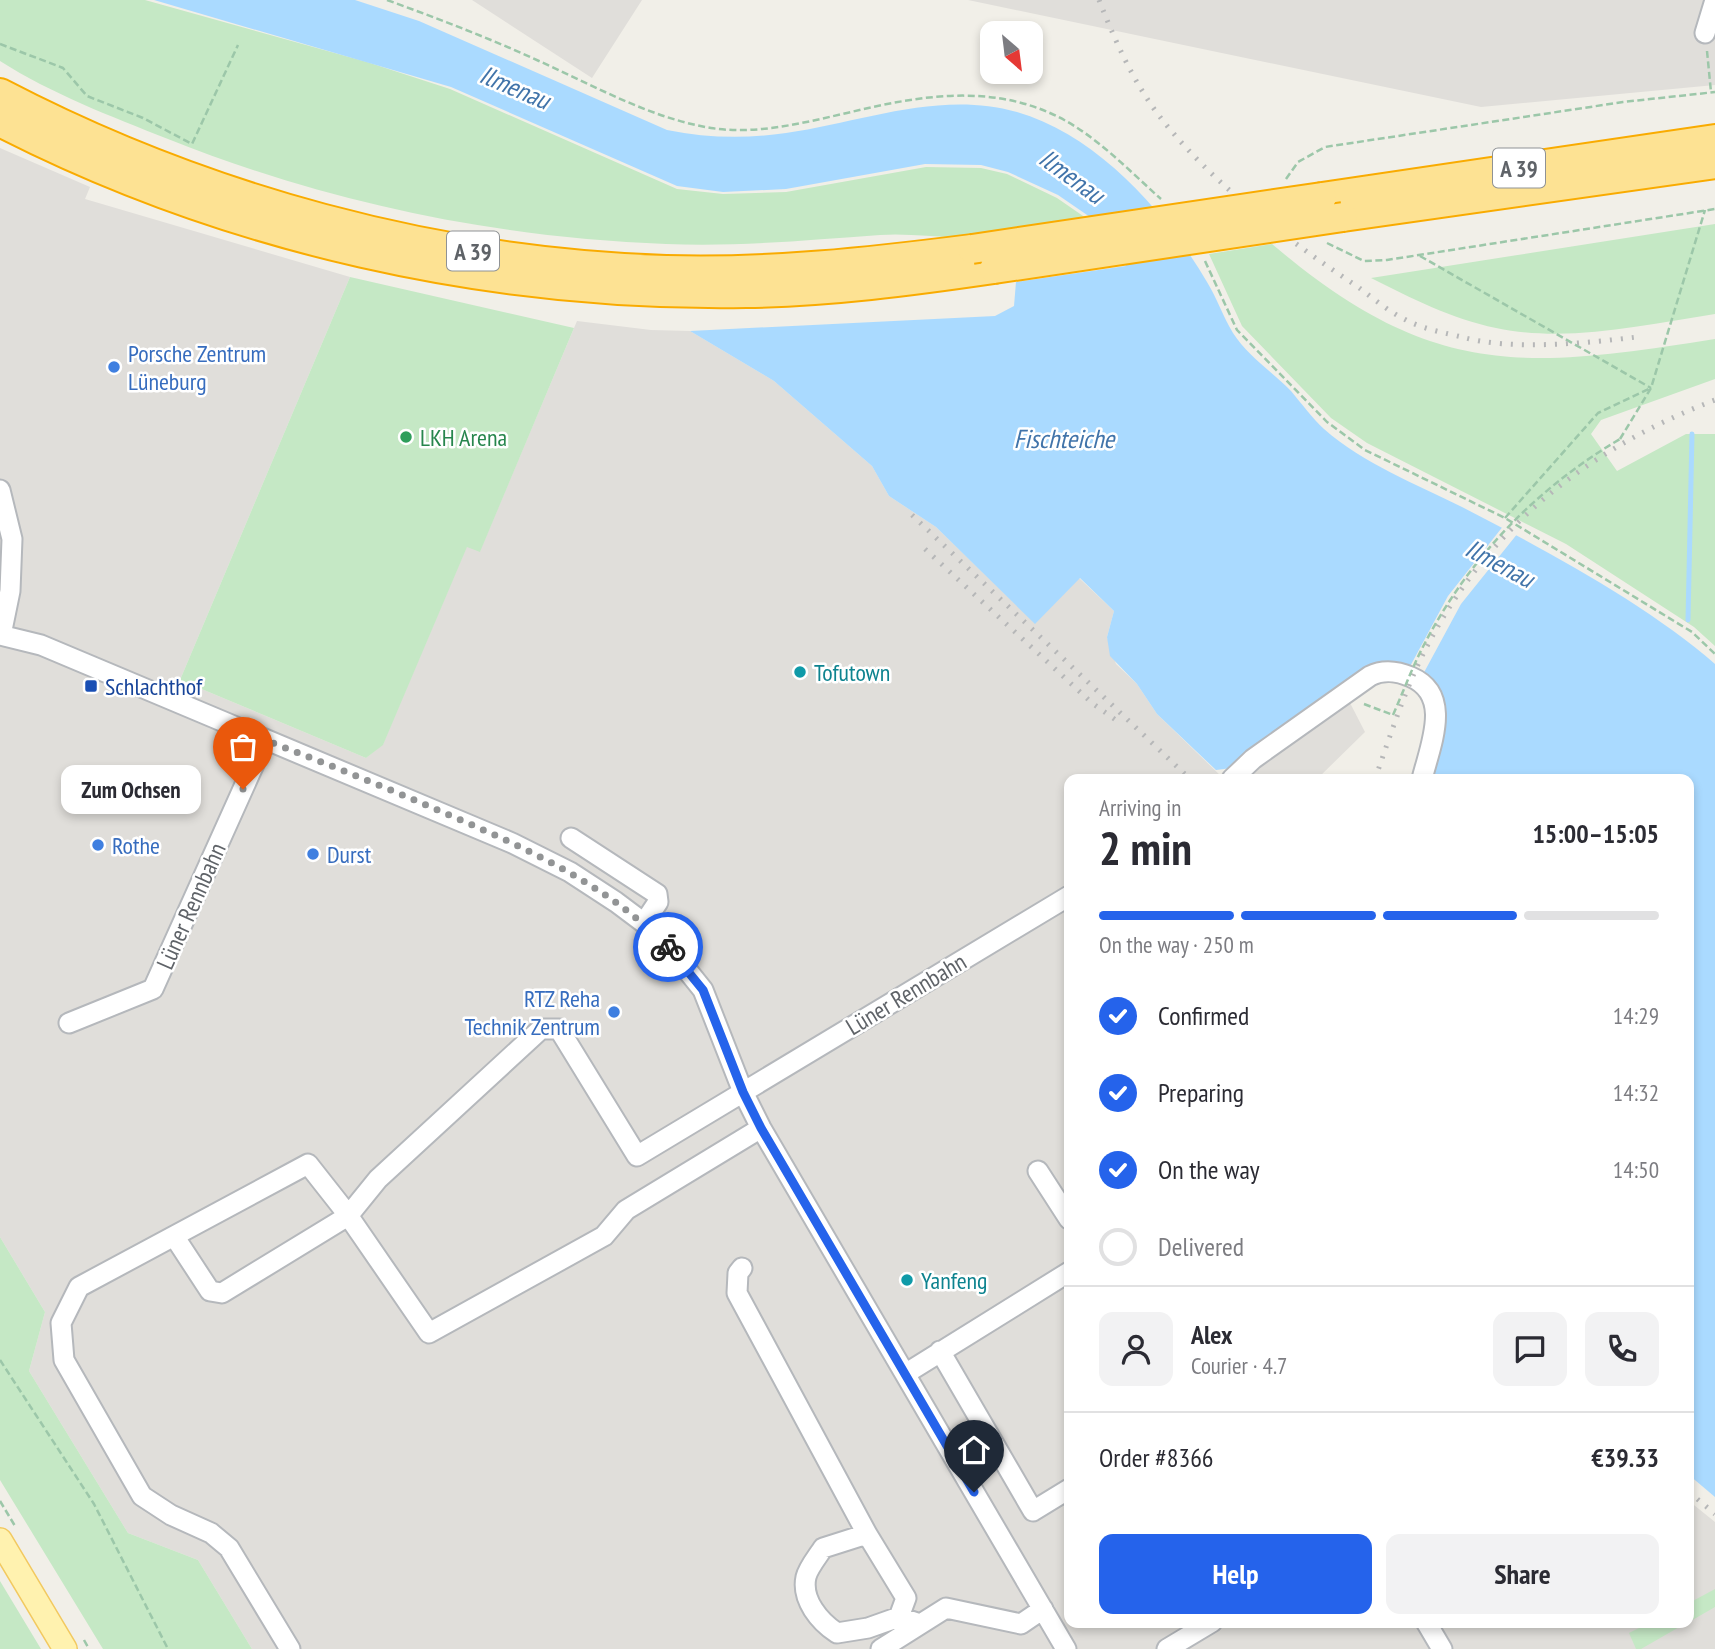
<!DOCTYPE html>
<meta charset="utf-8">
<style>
:root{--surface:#fff;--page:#f2f2f3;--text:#2b2b33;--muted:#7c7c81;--line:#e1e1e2;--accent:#2563eb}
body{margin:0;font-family:"PT Sans Narrow",sans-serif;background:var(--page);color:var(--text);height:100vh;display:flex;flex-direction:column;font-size:26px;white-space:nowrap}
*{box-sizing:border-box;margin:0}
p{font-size:23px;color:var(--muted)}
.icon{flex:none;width:38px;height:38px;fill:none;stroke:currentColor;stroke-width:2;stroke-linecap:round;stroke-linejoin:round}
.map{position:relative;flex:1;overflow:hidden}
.side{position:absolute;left:1064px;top:774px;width:630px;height:854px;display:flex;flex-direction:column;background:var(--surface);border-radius:14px;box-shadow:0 4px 10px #0003}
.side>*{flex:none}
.needle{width:46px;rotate:152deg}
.fabs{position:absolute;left:980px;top:21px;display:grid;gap:14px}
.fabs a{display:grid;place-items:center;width:63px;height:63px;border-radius:14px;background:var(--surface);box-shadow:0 4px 10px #0003;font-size:35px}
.pin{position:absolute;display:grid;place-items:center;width:60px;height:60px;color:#fff;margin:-72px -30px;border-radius:50% 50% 50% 0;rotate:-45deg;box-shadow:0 0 7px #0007}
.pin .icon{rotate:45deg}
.courier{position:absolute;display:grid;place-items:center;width:70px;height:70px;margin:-35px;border:5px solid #2563eb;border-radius:50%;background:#fff;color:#222;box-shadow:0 2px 9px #0007}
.bubble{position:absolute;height:49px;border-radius:14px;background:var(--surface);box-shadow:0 4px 10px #0003;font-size:23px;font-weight:700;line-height:49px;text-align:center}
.summary em{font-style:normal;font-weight:700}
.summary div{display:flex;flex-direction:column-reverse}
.summary{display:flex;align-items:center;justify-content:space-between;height:119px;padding:0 35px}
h1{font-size:46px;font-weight:700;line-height:52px}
.bar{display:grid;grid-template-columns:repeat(4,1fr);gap:10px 7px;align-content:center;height:84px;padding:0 35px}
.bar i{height:9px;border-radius:5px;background:var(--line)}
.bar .active{background:var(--accent)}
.bar p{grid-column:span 4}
.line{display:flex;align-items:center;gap:18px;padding:0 35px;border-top:2px solid var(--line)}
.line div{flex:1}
.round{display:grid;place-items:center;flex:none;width:74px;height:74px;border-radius:14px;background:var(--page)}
ol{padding:0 35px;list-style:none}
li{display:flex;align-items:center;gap:21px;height:77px}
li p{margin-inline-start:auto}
li .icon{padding:7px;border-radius:50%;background:var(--accent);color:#fff;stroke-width:4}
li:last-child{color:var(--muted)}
li i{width:38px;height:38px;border:4px solid var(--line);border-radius:50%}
.action{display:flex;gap:14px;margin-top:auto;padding:14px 35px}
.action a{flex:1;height:80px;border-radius:14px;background:var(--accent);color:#fff;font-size:28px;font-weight:700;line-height:80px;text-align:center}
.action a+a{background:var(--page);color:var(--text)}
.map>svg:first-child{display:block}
</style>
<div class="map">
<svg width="1715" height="1649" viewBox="0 0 1715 1649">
<rect width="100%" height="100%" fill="#f1efe8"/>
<path fill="#e0deda" d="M472,0H642L592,78Z
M968,0H1715V85L1481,107Z
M0,148L90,187L85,199L350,277L180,680L366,758L383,744L467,546L480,551L577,321L651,330L690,331L774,381L872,466L889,496L936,527L1035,623L1079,578L1114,611L1107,637L1116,664L1137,684L1157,714L1224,779H1069V1622H1689V1501L1715,1522V1649H252L198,1560L128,1533L29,1371L45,1312L0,1237Z
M1348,699L1365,732L1317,779H1240Z"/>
<path fill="#c5e8c5" d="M0,0H145L367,62L450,89L677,189L723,194L786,192L926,167L981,168L1007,174L1057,198L1086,218C1044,224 1000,235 958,237C932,237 906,233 880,235C808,240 738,247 666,244C496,238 326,202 168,139C110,116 52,94 0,61Z
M1715,224V314C1643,325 1568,343 1496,328C1452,319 1411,298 1371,278Z
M1272,244C1430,378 1521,370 1715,339V379L1601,420L1591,434L1617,471L1686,434H1715V646L1694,627L1566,544L1367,443L1331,418L1242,326L1209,254Z
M350,277L574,328L480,552L467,547L383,745L366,758L180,680Z
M0,1237L45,1312L29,1371L128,1533L198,1560L252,1649H103L0,1480Z
M0,1581L41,1649H0Z
M1715,1589V1607L1689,1622V1603Z
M1651,1622H1688L1641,1649H1636L1629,1633Z"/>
<path fill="#aadaff" d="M154,0H355L419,21L667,130C707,138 745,139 786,133C863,122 939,90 1017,112C1097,135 1166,212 1207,282C1217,298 1223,317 1233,333C1247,355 1272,372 1291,391C1302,404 1312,418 1324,429C1364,464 1416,484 1462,507C1542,548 1648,605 1715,664V1497L1689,1475V779H1429L1442,720L1397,665L1232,768L1216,770L1157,714L1137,684L1110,656L1107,637L1114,611L1080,578L1035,624L936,527L889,496L872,466L774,381L690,331L995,316L1014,306L1016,282L1126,266L1090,217L1058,195L1008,172L981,165L925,164L786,189L723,192L677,186L451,87Z"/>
<path fill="#f1efe8" d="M1504,525L1518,533L1461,604L1421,678L1407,672L1448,596Z"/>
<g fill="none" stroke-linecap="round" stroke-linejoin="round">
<path stroke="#aadaff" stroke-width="5" d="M1688,620L1692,434"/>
<defs>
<path id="minor" d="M1705,33L1715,0
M0,490L12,539L10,591L1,635
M0,635L41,645L512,843L570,872L616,902L644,923L675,955L703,990L743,1092L761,1128L1066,1649
M1232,779L1253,759L1370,676C1384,669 1397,671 1411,677C1453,695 1430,746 1422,779
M571,838L657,894L658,902L644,923
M69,1023L153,989L265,740
M1038,1171L1069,1219
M174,1236L210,1291L222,1293L348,1216L378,1179L541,1029H559L637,1156L1069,896
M742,1268L738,1273L737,1293L867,1534
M940,1351L1033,1511L1069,1489
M905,1374L1069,1272
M899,1617L906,1598L867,1534L823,1548C818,1556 808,1568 806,1577C801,1600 820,1622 837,1633L868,1628L899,1617L920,1624
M1426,1622L1442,1649
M290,1649L229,1548L211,1533L171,1515L142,1496L64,1360L61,1323L79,1287L308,1164L345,1211L429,1333L604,1236L626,1210L761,1128
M881,1649L946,1608L1021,1624L1043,1609
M1167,1649L1212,1622"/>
<path id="major" d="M0,1540L65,1649"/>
<path id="highway" d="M0,93C203,199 436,263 666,270C769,273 870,262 972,249
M0,122C228,239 490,297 746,293C829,292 912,281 994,269
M1322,197L1715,139
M1343,217L1715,164"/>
</defs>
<use href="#minor" stroke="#b5b8bc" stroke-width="23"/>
<use href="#major" stroke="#f2c960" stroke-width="26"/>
<use href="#highway" stroke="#f9ab00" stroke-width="32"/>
<path stroke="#9cc7a9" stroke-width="2.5" stroke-dasharray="7 3.5" stroke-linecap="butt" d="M387,0C439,19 489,38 539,61C595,86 650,118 711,128C757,135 802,123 847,113C925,94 1004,81 1076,127C1107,147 1134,175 1161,199
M0,44L63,68L87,96L143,118L192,144L238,45
M1707,51L1711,92
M1286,179L1298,162L1325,147L1623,102L1715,92
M1327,243L1364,261L1387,260L1715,209
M1420,256L1651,388
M1205,261L1237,330L1327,422L1365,450L1505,518L1692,632L1715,654
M1620,439L1651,388L1705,210
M1505,518L1598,413L1651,388
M1364,704L1393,715
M0,1360L94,1504L168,1649
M0,1501L15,1526
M84,1640L89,1649"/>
<use href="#minor" stroke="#fff" stroke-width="19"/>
<use href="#major" stroke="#fff2af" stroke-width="23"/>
<use href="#highway" stroke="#fde293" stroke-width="28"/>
<path stroke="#b6b7b8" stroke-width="5" stroke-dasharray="2 9" stroke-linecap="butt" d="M1099,0C1116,43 1135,86 1164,122C1216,187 1289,241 1358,287C1373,298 1389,312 1406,320C1423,329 1445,333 1462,337C1511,351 1587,343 1637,337
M912,515L1190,779
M925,549L1092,703L1120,723
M1375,779C1388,742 1400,705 1416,669C1476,537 1581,451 1715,400
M1689,1492L1715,1514"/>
<defs>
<path id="highway-bridge" d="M972,249L1322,197
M994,269L1343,217"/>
</defs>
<use href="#highway-bridge" stroke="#f9ab00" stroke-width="32" stroke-linecap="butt"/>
<path stroke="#9cc7a9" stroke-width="2.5" stroke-dasharray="7 3.5" stroke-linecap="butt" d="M1393,715C1404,690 1413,665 1426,641C1471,556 1537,488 1620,439"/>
<use href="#highway-bridge" stroke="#fde293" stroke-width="28"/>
</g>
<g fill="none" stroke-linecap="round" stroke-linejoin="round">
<path stroke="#929495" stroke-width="7" stroke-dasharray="0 12.6" d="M243,789L265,740C327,764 388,788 449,815C528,849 606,884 668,947"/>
<path stroke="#2563eb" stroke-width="9" d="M668,947L703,990L743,1092L761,1128L974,1492"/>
</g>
<g fill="#3f7fe0" stroke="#fff" stroke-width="2.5">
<circle cx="114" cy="367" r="7"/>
<circle cx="98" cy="845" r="7"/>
<circle cx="313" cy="854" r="7"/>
<circle cx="614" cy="1012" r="7"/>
</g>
<circle fill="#2e9e5b" stroke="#fff" stroke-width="2.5" cx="406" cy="437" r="7"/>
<g fill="#0f9aa8" stroke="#fff" stroke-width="2.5">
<circle cx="800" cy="672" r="7"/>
<circle cx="907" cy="1280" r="7"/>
</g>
<rect fill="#1a4fb4" stroke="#fff" stroke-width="2.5" x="84" y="679" width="14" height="14" rx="3.5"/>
<g text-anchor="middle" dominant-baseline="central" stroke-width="5" stroke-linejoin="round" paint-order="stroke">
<g fill="#fff" stroke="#8f9295" stroke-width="2">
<rect x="1493" y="148.5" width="52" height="39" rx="5"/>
<rect x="447" y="231.5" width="52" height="39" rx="5"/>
</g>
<g font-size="23" font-weight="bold" fill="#5f6368">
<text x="1519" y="168">A 39</text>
<text x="473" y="251">A 39</text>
</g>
<g font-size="24" fill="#366cbe" stroke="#fff" text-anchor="start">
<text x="128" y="353">Porsche Zentrum<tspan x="128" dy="28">Lüneburg</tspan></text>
<text x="112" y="845">Rothe</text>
<text x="327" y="854">Durst</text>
<text x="600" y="998" text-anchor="end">RTZ Reha<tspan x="600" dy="28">Technik Zentrum</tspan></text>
</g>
<g font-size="24" fill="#27864d" stroke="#fff" text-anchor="start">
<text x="420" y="437">LKH Arena</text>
</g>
<g font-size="24" fill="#0d838f" stroke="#fff" text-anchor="start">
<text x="814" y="672">Tofutown</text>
<text x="921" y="1280">Yanfeng</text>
</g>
<g font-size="24" fill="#164399" stroke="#fff" text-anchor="start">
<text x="105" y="686">Schlachthof</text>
</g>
<g font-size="24" fill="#5f6368" stroke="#fff">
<text transform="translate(191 906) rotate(-66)">Lüner Rennbahn</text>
<text transform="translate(906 994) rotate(-31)">Lüner Rennbahn</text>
</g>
<g font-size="26" font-style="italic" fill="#4174aa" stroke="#fff">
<text transform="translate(515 87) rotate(23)">Ilmenau</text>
<text transform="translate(1072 176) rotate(36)">Ilmenau</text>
<text x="1064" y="438">Fischteiche</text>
<text transform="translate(1500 563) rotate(28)">Ilmenau</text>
</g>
</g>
</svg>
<div class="fabs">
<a><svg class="needle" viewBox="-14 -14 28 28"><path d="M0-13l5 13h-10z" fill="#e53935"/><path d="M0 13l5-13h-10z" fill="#7c7c81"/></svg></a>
</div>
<div class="pin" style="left:243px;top:789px;background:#ea580c"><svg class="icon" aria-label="bag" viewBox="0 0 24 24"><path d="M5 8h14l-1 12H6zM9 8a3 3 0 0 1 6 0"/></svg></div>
<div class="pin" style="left:974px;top:1492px;background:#1f2937"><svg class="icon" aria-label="home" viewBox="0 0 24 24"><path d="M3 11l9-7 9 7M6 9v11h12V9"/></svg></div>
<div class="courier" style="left:668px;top:947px"><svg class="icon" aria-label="bike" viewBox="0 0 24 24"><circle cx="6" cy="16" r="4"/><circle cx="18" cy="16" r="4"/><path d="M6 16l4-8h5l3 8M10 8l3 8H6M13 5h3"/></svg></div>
<div class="bubble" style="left:61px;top:765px;width:140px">Zum Ochsen</div>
<section class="side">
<div class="summary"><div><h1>2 min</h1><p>Arriving in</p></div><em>15:00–15:05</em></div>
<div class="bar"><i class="active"></i><i class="active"></i><i class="active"></i><i></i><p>On the way · 250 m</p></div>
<ol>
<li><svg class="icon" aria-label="check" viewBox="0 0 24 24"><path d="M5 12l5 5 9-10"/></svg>Confirmed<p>14:29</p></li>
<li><svg class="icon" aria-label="check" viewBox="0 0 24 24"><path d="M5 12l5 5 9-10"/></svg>Preparing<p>14:32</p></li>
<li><svg class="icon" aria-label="check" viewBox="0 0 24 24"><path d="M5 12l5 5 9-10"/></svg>On the way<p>14:50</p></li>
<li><i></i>Delivered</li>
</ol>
<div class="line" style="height:126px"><a class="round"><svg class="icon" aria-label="person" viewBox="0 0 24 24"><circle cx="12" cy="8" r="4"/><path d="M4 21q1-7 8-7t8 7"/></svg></a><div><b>Alex</b><p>Courier · 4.7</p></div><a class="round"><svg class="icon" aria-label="chat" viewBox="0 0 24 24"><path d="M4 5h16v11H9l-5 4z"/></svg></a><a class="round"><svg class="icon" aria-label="phone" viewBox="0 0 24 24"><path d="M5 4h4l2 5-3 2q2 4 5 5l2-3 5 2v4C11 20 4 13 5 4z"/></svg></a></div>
<div class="line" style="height:91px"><div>Order #8366</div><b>€39.33</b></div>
<div class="action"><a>Help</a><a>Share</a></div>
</section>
</div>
